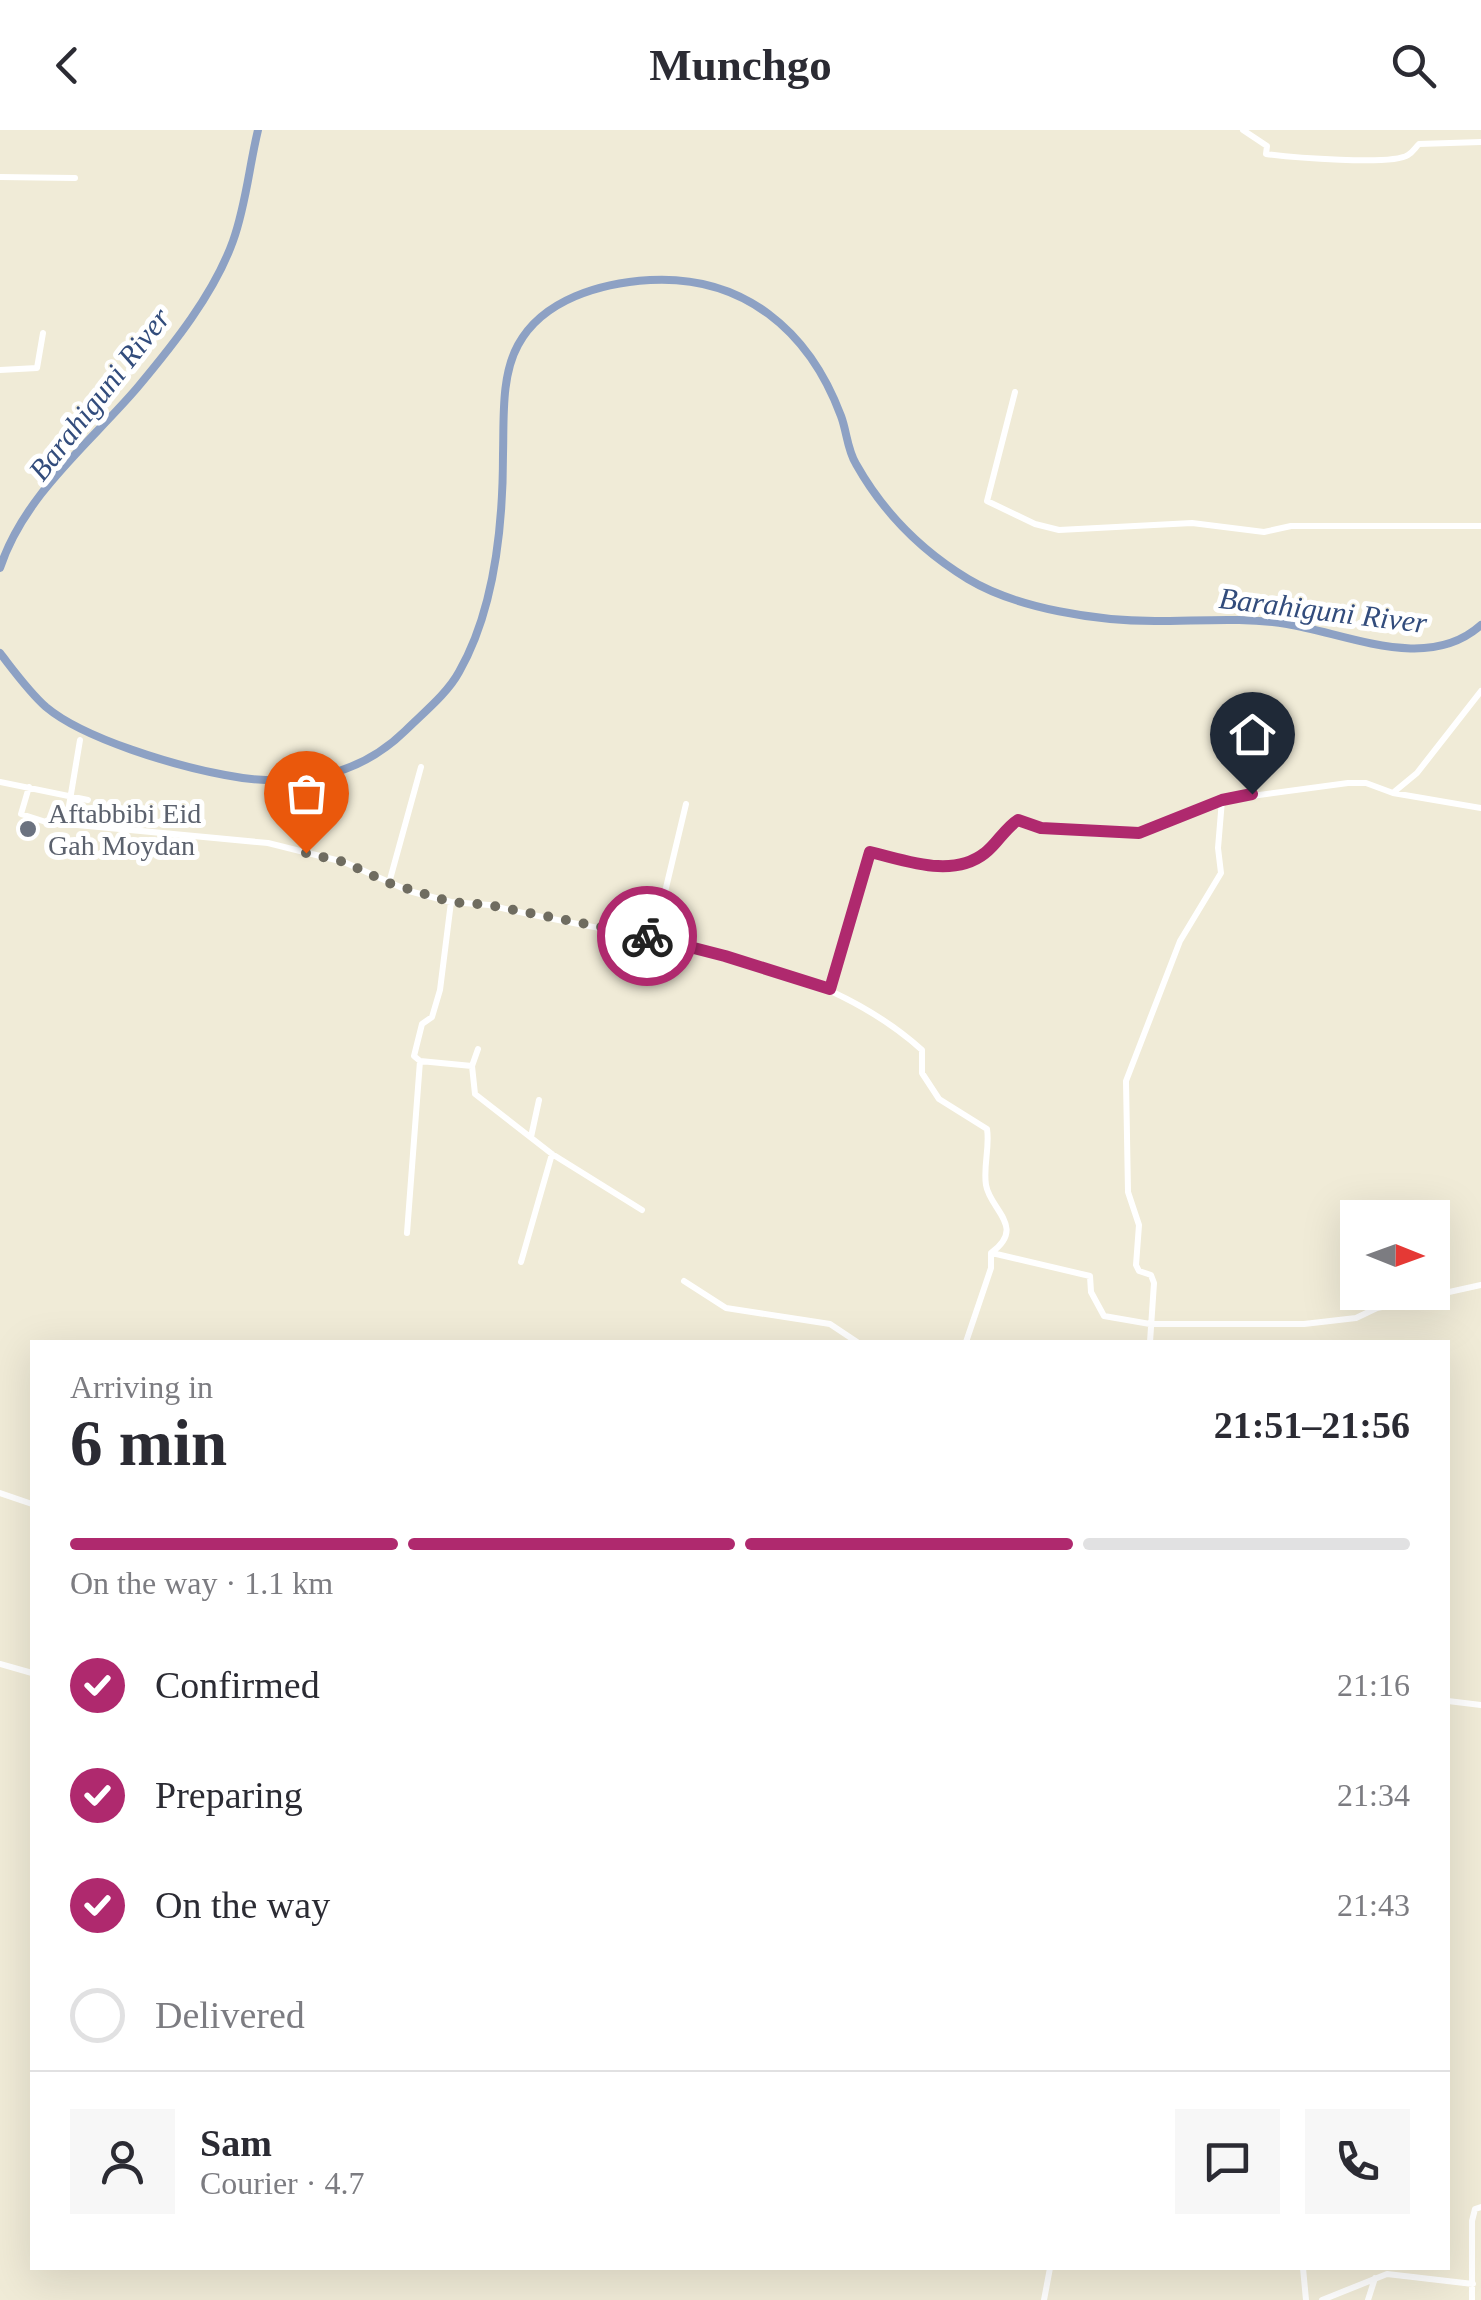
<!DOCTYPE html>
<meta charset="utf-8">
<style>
:root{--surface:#fff;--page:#f7f7f7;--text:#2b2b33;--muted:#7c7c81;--line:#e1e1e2;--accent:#af296e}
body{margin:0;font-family:Georgia,serif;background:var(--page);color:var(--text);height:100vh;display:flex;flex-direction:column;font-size:38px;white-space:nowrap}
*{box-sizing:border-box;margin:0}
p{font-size:32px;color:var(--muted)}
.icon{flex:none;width:55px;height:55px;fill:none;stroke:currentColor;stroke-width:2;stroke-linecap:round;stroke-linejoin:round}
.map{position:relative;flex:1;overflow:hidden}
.details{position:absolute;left:30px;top:1210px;width:1420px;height:930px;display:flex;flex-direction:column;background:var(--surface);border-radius:0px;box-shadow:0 10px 40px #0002}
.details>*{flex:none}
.needle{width:65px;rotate:91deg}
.buttons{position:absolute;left:1340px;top:1070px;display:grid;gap:20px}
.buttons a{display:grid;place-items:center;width:110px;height:110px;border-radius:0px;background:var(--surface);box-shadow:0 10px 40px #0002;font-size:50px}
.pin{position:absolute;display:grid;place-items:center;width:85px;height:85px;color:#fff;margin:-102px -42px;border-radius:50% 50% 50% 0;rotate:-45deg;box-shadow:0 0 10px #0007}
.pin .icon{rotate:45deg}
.courier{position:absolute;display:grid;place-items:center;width:100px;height:100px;margin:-50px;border:8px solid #af296e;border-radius:50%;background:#fff;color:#222;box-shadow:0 2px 12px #0007}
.summary em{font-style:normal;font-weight:600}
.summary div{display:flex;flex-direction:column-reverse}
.summary{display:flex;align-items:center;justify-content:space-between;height:170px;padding:0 40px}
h1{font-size:65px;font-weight:600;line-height:75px}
.bar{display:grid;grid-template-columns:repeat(4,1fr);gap:15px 10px;align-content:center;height:120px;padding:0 40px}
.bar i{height:12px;border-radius:8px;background:var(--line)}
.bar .selected{background:var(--accent)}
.bar p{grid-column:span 4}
.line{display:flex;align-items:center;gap:25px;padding:0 40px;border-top:2px solid var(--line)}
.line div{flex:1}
.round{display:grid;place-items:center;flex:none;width:105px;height:105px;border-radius:0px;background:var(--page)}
ol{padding:0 40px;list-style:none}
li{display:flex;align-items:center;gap:30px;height:110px}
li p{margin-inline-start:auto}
li .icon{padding:10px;border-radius:50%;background:var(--accent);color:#fff;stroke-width:4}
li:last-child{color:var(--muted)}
li i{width:55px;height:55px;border:5px solid var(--line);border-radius:50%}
header{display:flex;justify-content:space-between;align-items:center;height:130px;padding:0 40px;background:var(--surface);font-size:45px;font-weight:600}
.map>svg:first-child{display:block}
</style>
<header><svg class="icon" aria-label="back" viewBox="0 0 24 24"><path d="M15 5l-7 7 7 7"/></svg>Munchgo<svg class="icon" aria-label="search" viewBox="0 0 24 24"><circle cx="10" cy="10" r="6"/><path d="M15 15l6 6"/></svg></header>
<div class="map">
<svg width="1481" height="2170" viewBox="0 0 1481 2170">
<rect width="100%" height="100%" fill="#f0ebd7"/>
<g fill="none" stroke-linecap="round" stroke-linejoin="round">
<path stroke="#8da1c4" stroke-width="8" d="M0,438C24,365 89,314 137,258C173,215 214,164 233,111C246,75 249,37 258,0
M0,523C14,541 29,562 46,577C84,609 176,636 225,645C291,658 356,649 405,601C423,583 447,564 459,542C495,479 503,395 503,324C504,289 501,246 518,215C543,169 601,153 650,150C743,145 809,200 841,286C847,302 847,319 856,334C883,382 922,421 968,449C1018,479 1098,491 1155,491C1200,491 1243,487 1287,494C1348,504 1428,543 1481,495"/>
<path stroke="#fff" stroke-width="6" d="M1243,0L1267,16L1266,24C1289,27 1392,36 1408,25C1413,22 1415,18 1419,14L1481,12
M0,47L75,48
M0,240L37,238L43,203
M1015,262L987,371L1035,394L1059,400L1192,393L1264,402L1291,396H1481
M0,652L88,670
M29,657L21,684L46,692L268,713L344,732L409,761L451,772L489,775C632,811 808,817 922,920V943L939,969L987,999C990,1017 983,1036 986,1055C990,1080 1027,1097 991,1123V1138L966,1212
M1394,662L1417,643L1481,561
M66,694L80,610
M389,753L421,637
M654,808L686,674
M830,859L870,722C905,730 952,749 985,723C997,714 1005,698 1018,690L1041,698L1101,704L1139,703L1222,670L1348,653H1366L1393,663L1481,678
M478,919L472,936L475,964L552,1024L642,1080
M420,931L414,926L422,894L432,887L440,860L451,772
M531,1007L539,970
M407,1103L420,931L472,936
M992,1123L1090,1146L1091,1162L1104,1186L1150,1194H1304L1356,1188L1377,1178L1481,1155
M521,1132L552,1024
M684,1151L726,1178L830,1194L857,1212
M1150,1212L1154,1153L1151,1145L1139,1141L1136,1135L1139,1095L1128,1062L1126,951L1180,811L1221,743L1218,718L1222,670
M0,1363L32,1374
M0,1534L32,1543
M1448,1571L1481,1575
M1303,2138L1306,2170
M1044,2170L1050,2138
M1322,2170L1387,2144L1473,2154
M1368,2170L1375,2148
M1472,2170V2091L1475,2079L1481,2077"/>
</g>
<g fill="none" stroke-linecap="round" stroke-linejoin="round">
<path stroke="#6f6c60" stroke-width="10" stroke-dasharray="0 18" d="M306,723L344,732L389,753L451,772L489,775L647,806"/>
<path stroke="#af296e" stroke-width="12" d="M647,806L725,826L830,859L870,722C905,730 952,749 985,723C997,714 1005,698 1018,690L1041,698L1139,703L1222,670L1252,664"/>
</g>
<circle fill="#6b7280" stroke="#fff" stroke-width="4" cx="28" cy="699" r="10"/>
<g text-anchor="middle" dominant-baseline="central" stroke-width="10" stroke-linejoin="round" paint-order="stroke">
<g font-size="28" fill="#5b616d" stroke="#fff" text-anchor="start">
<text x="48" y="683">Aftabbibi Eid<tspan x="48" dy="32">Gah Moydan</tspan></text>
</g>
<g font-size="30" font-style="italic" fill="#324c7c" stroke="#fff">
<text transform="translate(99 264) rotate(-52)">Barahiguni River</text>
<text transform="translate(1323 480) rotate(7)">Barahiguni River</text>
</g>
</g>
</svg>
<div class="buttons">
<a><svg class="needle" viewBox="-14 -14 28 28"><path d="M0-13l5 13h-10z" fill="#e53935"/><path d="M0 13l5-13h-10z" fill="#7c7c81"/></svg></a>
</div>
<div class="pin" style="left:306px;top:723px;background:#ea580c"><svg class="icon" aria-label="bag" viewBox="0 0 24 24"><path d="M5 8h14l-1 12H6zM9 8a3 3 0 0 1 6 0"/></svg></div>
<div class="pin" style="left:1252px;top:664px;background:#1f2937"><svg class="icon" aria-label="home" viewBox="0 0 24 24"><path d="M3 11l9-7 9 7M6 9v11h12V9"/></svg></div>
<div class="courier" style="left:647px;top:806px"><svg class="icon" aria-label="bike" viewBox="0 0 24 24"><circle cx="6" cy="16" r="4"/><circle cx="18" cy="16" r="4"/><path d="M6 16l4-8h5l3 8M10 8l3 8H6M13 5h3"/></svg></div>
<section class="details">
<div class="summary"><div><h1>6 min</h1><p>Arriving in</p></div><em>21:51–21:56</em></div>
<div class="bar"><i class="selected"></i><i class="selected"></i><i class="selected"></i><i></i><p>On the way · 1.1 km</p></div>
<ol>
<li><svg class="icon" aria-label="check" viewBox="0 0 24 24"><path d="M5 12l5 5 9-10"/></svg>Confirmed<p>21:16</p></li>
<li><svg class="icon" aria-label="check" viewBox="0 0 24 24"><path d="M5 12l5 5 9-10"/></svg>Preparing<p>21:34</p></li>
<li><svg class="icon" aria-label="check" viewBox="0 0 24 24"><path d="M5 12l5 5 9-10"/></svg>On the way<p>21:43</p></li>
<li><i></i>Delivered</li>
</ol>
<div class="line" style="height:180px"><a class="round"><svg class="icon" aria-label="person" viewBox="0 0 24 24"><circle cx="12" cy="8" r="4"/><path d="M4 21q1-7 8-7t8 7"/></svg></a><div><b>Sam</b><p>Courier · 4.7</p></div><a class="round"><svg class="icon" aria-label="chat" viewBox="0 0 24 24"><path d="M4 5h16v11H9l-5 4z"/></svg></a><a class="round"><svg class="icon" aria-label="phone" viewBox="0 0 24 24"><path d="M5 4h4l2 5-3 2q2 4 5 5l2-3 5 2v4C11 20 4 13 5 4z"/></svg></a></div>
</section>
</div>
